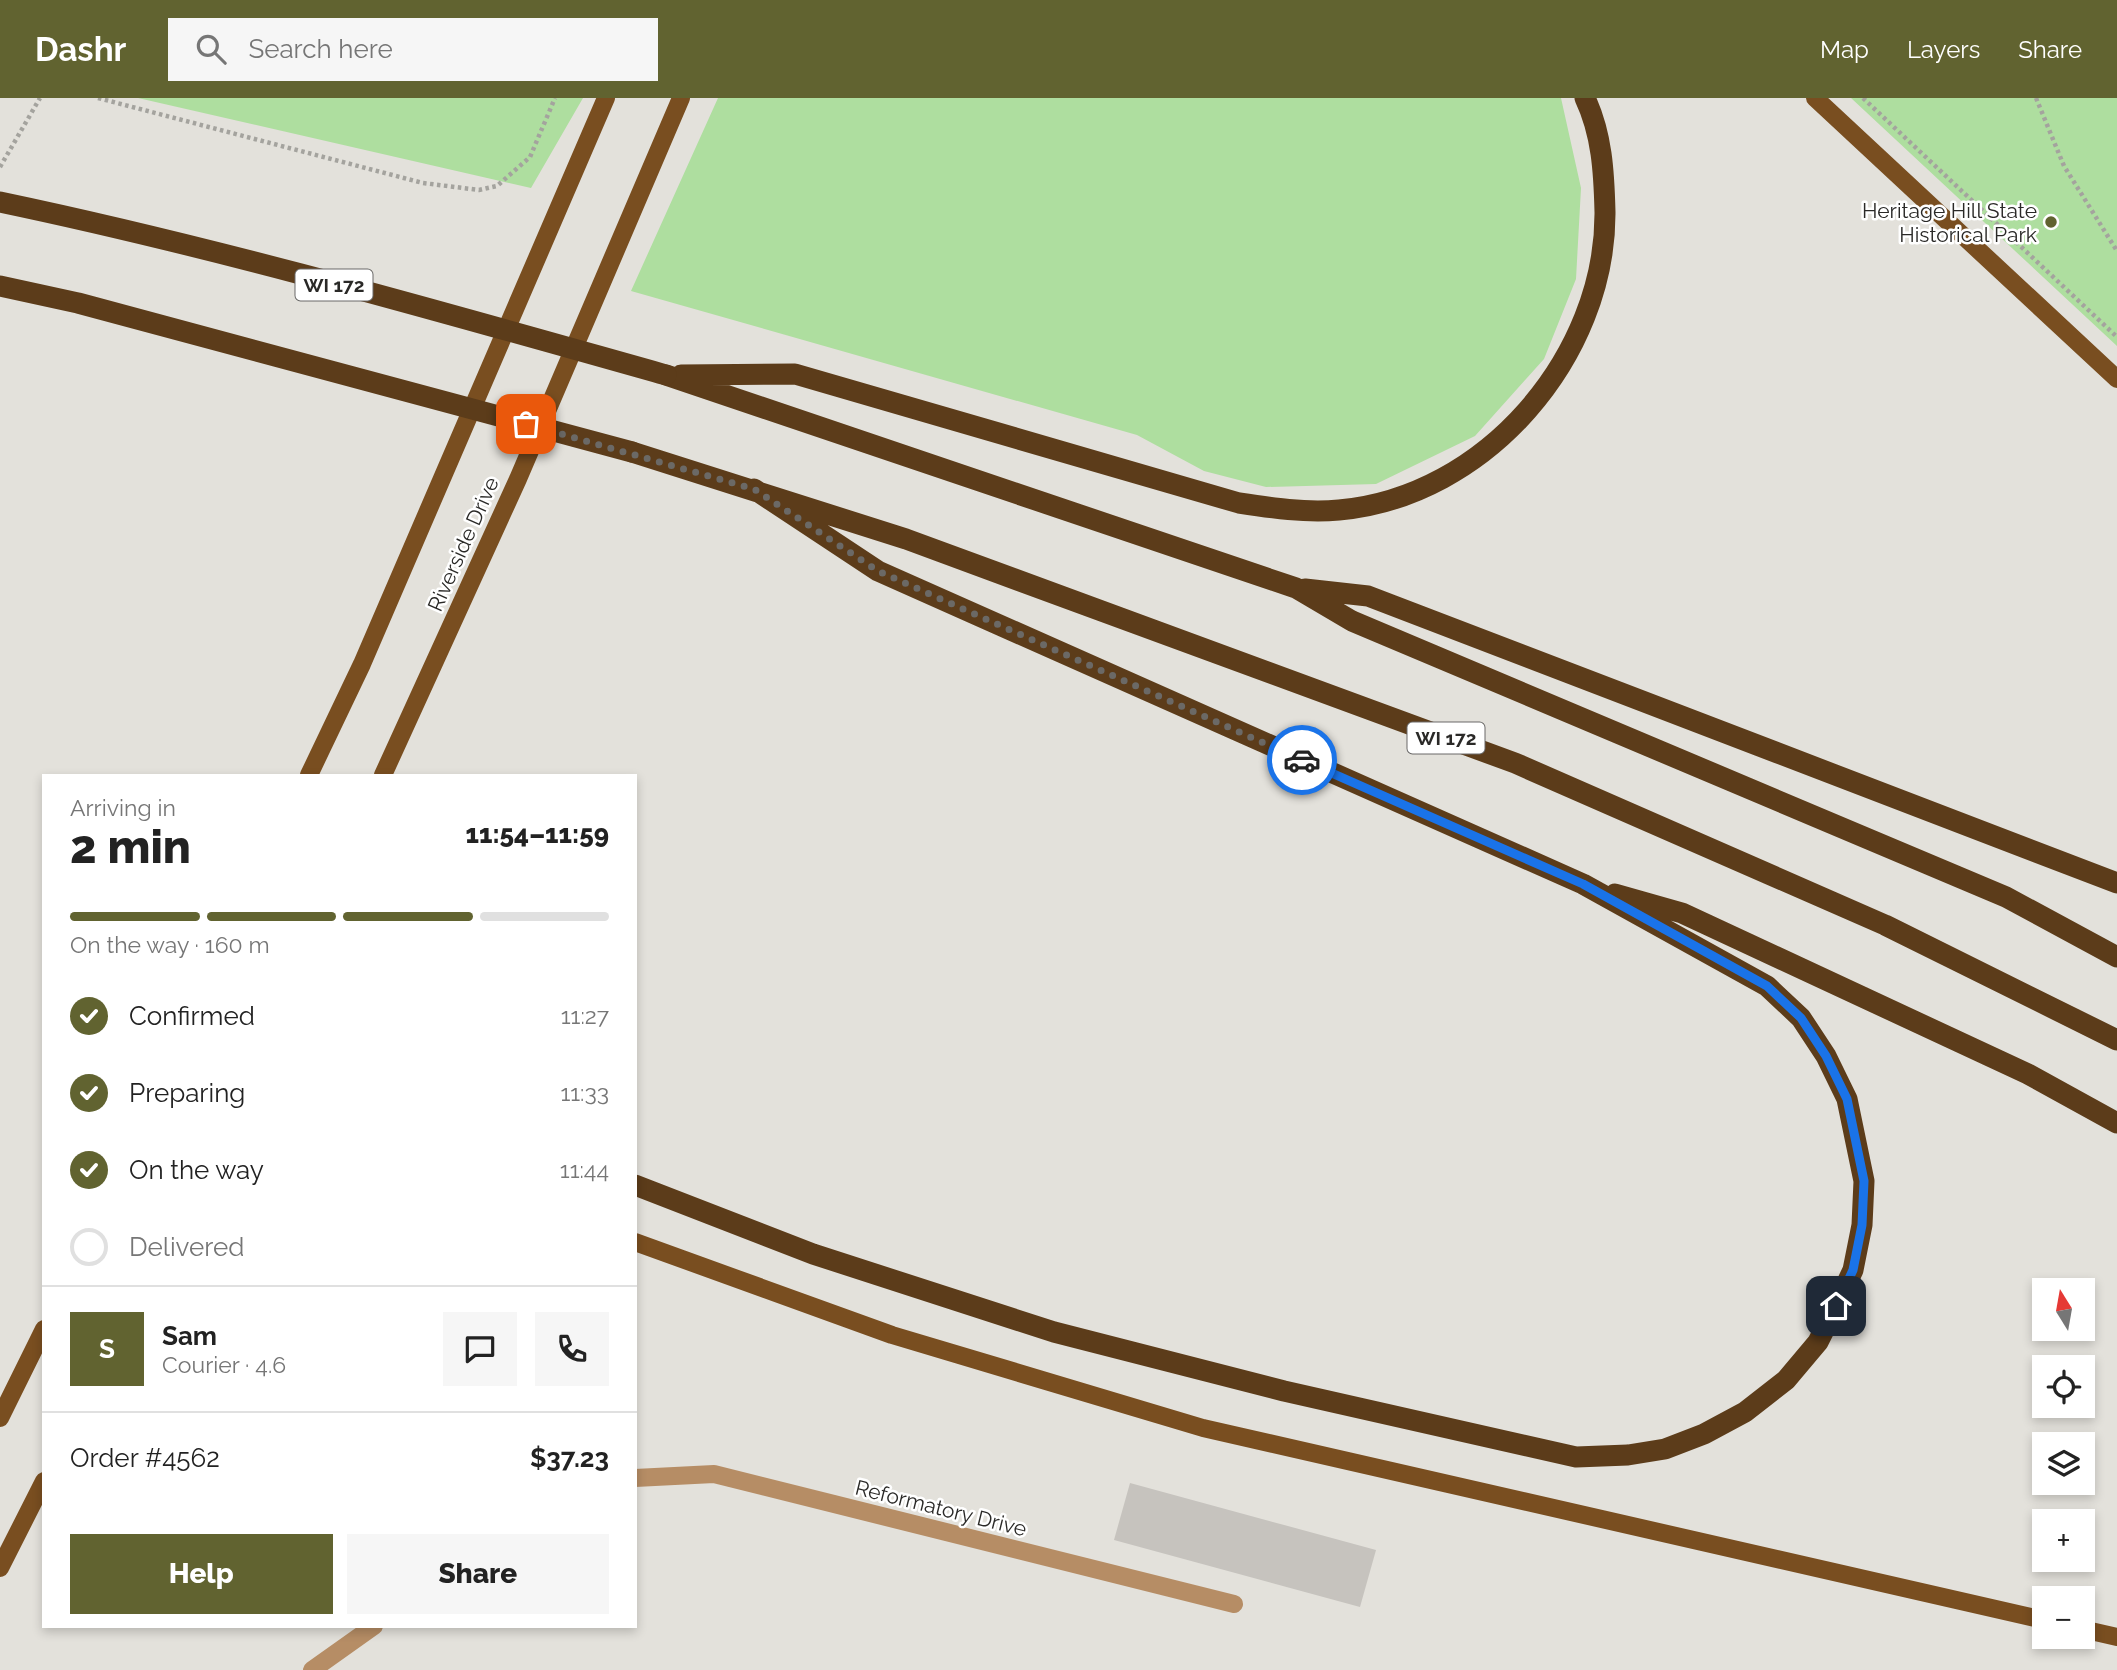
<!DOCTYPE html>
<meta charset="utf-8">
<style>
:root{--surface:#fff;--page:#f6f6f6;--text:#222;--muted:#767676;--line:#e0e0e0;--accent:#616330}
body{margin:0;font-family:Raleway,sans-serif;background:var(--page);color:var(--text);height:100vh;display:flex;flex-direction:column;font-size:26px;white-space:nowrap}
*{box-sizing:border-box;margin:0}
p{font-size:23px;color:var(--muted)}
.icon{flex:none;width:38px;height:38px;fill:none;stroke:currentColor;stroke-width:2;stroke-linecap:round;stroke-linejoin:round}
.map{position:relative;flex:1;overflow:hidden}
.drawer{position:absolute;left:42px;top:676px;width:595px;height:854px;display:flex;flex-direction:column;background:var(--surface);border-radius:0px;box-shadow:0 4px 10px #0003}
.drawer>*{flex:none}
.needle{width:46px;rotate:349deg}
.tools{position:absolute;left:2032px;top:1180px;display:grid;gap:14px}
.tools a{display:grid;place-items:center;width:63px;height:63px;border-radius:0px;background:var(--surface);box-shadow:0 4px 10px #0003;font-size:35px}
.pin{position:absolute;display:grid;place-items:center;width:60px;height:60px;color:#fff;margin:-30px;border-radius:14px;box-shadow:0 4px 10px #0006}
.courier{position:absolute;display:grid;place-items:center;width:70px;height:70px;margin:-35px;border:5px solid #1a73e8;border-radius:50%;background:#fff;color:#222;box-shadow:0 2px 9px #0007}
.head em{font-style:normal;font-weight:800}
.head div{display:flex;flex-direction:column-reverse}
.head{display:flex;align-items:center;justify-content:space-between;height:119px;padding:0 28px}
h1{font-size:46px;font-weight:800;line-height:52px}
.bar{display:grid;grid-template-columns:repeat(4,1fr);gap:10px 7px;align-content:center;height:84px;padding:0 28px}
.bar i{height:9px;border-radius:5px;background:var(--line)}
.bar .current{background:var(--accent)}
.bar p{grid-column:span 4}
.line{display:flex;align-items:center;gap:18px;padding:0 28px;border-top:2px solid var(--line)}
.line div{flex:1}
.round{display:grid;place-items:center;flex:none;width:74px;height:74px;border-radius:0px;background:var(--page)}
ol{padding:0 28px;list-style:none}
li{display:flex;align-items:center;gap:21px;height:77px}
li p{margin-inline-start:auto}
li .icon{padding:7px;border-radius:50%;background:var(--accent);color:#fff;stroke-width:4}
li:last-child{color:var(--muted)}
li i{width:38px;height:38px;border:4px solid var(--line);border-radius:50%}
.cta{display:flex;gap:14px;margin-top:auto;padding:14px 28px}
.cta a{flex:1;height:80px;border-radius:0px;background:var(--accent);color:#fff;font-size:28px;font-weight:800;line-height:80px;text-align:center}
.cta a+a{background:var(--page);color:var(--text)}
header{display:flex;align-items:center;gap:42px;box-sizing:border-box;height:98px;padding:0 35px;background:var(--accent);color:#fff}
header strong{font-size:33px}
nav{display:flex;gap:38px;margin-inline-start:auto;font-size:24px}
.search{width:490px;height:63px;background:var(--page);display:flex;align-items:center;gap:18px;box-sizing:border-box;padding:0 24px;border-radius:0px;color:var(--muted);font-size:26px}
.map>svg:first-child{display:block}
</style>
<header>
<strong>Dashr</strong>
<div class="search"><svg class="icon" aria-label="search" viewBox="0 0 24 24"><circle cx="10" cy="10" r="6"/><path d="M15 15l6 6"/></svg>Search here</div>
<nav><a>Map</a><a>Layers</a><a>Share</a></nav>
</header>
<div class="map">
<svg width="2117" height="1572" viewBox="0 0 2117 1572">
<rect width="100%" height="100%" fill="#e3e1db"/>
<path fill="#aede9f" d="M138,0H583L531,90Z
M718,0H1561L1581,90L1576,181L1544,261L1475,338L1376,386L1266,389L1204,373L1137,337L631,193Z
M1851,0H2117V248Z"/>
<path fill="#c6c3be" d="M1130,1385L1376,1452L1360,1509L1114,1442Z"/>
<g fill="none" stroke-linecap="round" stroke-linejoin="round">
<path stroke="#a4a39e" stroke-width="4.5" stroke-dasharray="3.5 3.5" stroke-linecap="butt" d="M98,0L423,85L479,92L497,88L530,59L555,0
M1863,0L2117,239
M2036,0L2064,68L2117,153
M0,69L40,0"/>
<path stroke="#b68d65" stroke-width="18" d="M635,1380L714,1376L1234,1506
M312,1572L374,1528"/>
<path stroke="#794e20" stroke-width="18" d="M1815,0L2117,281
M309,677L362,566L606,0
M383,677L518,381L681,0
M635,1144L892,1237L1203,1330L2044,1522
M0,1320L44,1231
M0,1470L44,1383
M2082,1531L2117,1539"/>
<path stroke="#5c3c1a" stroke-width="21" d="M666,277L1296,490L1352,523L2006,799L2117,859
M681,277L795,276L1239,405C1272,410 1305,415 1339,412C1486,399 1606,258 1605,114C1604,74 1602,36 1585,0
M632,354L906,441L1515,665L1885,827L2117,942
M1305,491L1368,498L2117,785
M1615,796L1682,815L2028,976L2117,1025
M635,1087L813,1156L1054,1234L1284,1293L1576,1359L1628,1357L1665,1351L1704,1336L1745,1314L1786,1282L1818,1244L1836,1208L1853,1172L1862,1127L1864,1083L1847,1001L1826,958L1801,920L1767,888L1583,786L878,473L754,391"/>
<path stroke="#5c3c1a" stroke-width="21" d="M0,104C224,151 445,215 666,277
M0,188L78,205L632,354"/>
</g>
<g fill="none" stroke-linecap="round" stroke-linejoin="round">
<path stroke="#6b6966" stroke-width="7" stroke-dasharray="0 12.6" d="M526,326L754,391L878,473L1302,662"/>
<path stroke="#1a73e8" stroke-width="9" d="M1302,662L1583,786L1767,888L1801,920L1826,958L1847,1001L1864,1083L1862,1127L1853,1172L1836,1208"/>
</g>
<circle fill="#616330" stroke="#fff" stroke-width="2.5" cx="2051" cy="124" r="7"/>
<g text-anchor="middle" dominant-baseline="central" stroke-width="5" stroke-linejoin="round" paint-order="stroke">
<g fill="#fff" stroke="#6a6968" stroke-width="2">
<rect x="295.5" y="171.5" width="77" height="31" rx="5"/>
<rect x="1407.5" y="624.5" width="77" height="31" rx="5"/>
</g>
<g font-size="19" font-weight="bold" fill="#2a2927">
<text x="334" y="187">WI 172</text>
<text x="1446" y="640">WI 172</text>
</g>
<g font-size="21" fill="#2a2927" stroke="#fff" text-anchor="end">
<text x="2037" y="112">Heritage Hill State<tspan x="2037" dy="24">Historical Park</tspan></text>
</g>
<g font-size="21" fill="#2a2927" stroke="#fff">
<text transform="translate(463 446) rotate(-66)">Riverside Drive</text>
<text transform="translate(941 1410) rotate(14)">Reformatory Drive</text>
</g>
</g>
</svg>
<div class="tools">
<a><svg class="needle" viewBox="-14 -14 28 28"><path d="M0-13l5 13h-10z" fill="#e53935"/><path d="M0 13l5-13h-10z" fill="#767676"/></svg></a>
<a><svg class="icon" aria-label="locate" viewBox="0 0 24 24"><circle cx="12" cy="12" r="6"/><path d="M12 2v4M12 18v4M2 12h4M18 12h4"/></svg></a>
<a><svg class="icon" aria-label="layers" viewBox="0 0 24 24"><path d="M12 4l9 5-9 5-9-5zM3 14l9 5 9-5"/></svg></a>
<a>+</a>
<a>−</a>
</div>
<div class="pin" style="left:526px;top:326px;background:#ea580c"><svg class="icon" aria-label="bag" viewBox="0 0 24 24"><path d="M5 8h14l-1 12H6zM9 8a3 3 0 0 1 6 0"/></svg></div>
<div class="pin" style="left:1836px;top:1208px;background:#1f2937"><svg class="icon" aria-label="home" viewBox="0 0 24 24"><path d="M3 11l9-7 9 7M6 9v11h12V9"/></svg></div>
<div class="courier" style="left:1302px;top:662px"><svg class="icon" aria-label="car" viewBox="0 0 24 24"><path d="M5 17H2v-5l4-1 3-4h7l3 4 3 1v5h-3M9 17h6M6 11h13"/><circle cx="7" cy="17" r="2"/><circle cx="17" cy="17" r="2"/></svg></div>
<section class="drawer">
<div class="head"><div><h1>2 min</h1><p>Arriving in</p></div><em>11:54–11:59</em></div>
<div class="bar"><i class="current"></i><i class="current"></i><i class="current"></i><i></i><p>On the way · 160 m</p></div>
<ol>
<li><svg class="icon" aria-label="check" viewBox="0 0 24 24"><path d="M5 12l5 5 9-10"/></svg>Confirmed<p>11:27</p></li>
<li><svg class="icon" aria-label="check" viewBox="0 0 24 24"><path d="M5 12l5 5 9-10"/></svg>Preparing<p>11:33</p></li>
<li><svg class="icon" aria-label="check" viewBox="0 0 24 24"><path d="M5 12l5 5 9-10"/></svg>On the way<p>11:44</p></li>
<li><i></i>Delivered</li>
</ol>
<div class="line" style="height:126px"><b class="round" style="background:var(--accent);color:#fff">S</b><div><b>Sam</b><p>Courier · 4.6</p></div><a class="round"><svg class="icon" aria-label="chat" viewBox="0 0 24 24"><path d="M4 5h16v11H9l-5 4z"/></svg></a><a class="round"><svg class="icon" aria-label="phone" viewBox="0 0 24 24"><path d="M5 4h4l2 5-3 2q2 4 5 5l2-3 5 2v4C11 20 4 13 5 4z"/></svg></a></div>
<div class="line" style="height:91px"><div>Order #4562</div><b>$37.23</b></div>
<div class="cta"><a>Help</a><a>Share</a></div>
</section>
</div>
